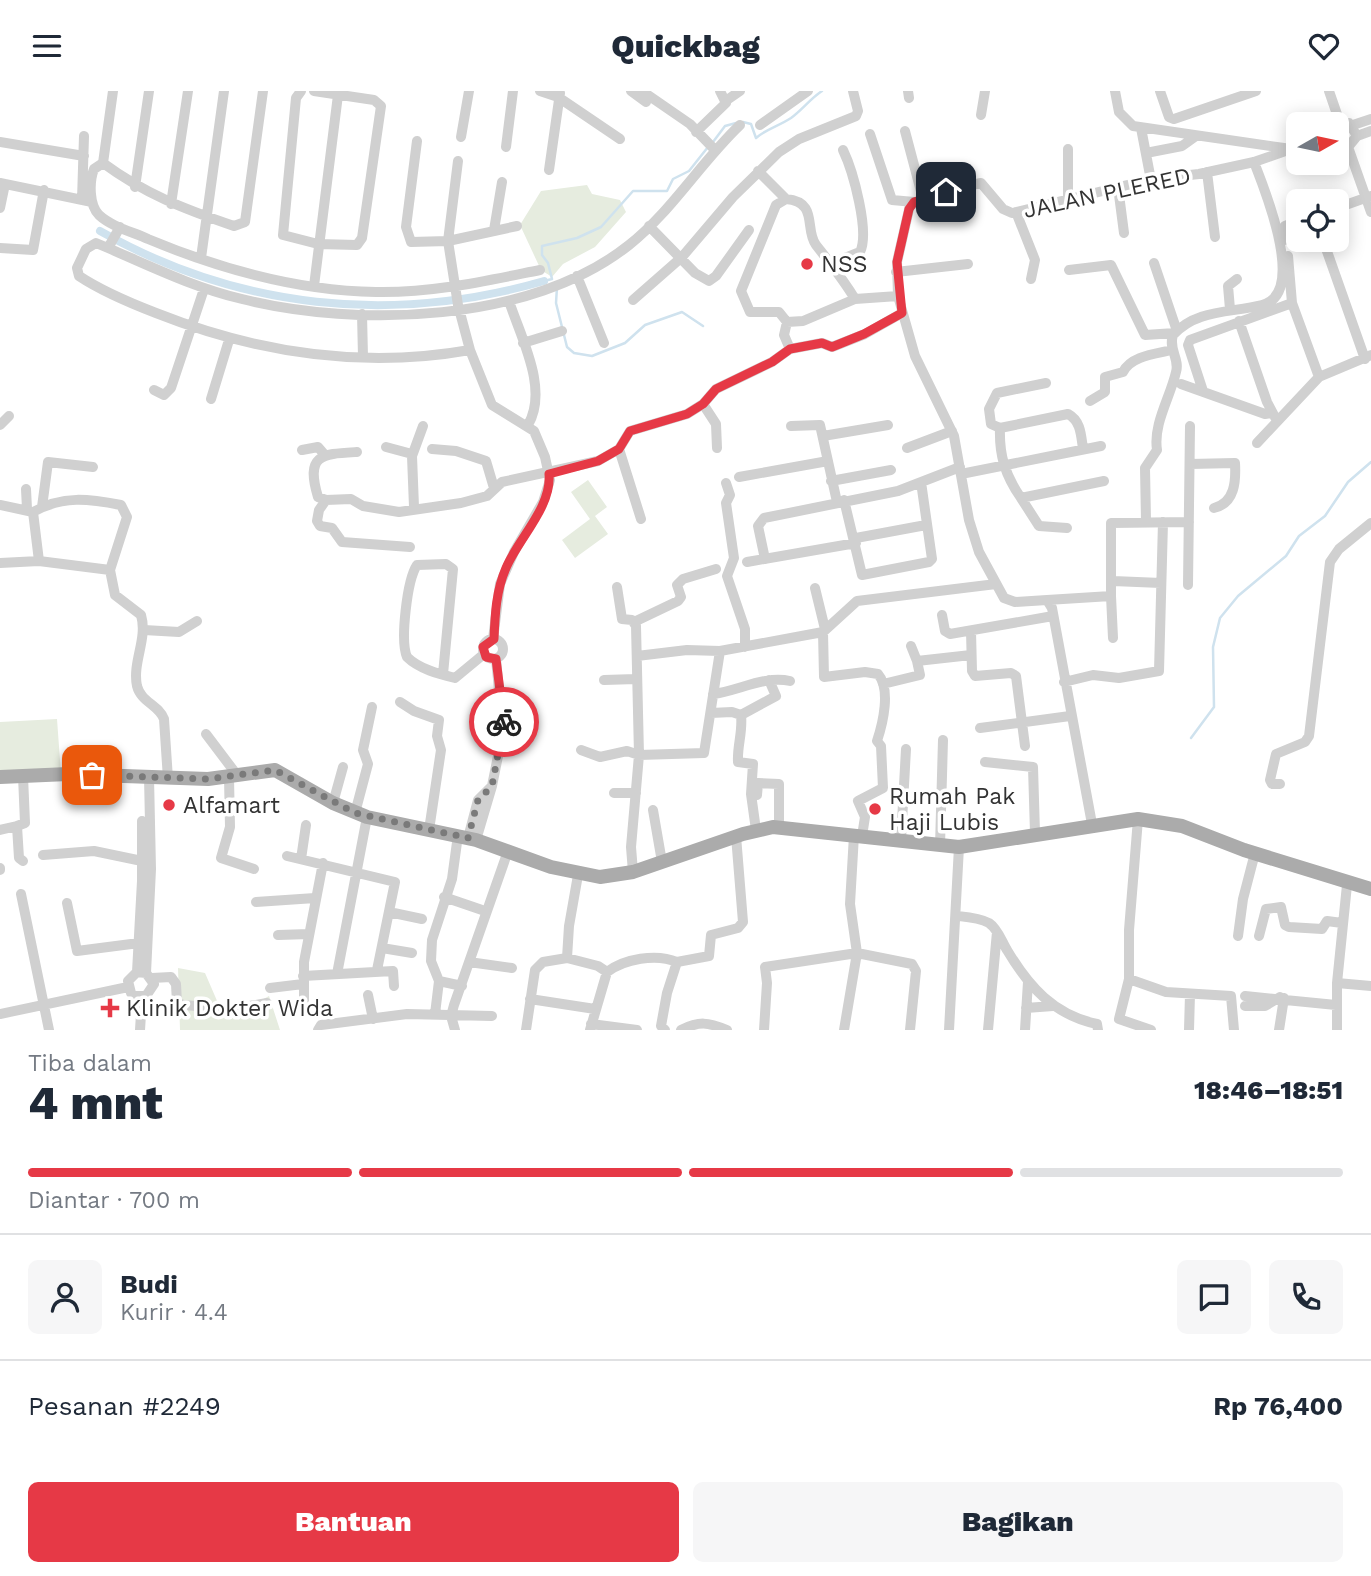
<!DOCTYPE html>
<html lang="id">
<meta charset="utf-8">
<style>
:root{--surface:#fff;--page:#f6f6f7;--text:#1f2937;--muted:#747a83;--line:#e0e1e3;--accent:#e63946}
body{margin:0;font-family:"Work Sans",sans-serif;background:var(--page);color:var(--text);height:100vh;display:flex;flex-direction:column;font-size:26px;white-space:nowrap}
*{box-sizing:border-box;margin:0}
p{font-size:23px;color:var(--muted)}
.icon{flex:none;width:38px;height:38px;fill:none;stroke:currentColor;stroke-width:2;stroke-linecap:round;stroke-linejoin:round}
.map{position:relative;height:939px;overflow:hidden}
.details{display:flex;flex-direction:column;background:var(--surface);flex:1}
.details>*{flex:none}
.needle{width:46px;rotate:81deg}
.buttons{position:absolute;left:1286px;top:21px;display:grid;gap:14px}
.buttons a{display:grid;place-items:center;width:63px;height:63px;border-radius:10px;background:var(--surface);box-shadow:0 4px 18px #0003;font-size:35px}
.pin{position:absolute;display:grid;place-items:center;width:60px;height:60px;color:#fff;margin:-30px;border-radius:14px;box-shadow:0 4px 10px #0006}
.courier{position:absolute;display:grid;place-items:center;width:70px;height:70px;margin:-35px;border:5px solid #e63946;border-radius:50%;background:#fff;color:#222;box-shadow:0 2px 9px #0007}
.headline em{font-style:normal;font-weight:800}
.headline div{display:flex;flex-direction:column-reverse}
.headline{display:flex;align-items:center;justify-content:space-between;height:119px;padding:0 28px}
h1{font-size:46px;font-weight:800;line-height:52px}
.bar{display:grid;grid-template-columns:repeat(4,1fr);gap:10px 7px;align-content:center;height:84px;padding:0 28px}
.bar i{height:9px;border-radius:5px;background:var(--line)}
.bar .on{background:var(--accent)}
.bar p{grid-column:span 4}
.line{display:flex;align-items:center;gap:18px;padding:0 28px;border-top:2px solid var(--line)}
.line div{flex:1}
.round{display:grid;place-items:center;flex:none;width:74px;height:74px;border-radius:10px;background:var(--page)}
.cta{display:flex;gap:14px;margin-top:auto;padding:14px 28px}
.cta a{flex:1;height:80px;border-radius:10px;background:var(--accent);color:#fff;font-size:28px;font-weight:800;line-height:80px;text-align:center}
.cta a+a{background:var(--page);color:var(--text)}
header{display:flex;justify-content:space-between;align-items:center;height:91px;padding:0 28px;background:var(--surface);font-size:32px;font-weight:800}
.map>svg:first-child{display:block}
</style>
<header><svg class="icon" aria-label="menu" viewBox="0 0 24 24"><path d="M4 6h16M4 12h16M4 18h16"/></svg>Quickbag<svg class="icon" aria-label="heart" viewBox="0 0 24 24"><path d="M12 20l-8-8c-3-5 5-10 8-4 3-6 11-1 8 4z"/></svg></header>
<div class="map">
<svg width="1371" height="939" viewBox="0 0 1371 939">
<rect width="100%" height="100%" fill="#fff"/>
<path fill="#e6ecdf" d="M587,94L592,103L620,109L626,121L595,156L563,173L552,186L541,179L520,134L541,100Z
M588,389L607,416L595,425L608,443L575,467L562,449L590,428L571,401Z
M57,628L61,683L0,686V631Z
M178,877L205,882L221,919L240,921L269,905L280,939H180Z"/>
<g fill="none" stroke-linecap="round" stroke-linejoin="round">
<path stroke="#cfe2ee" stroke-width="2.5" d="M743,31L751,33L756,47C766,38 779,35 791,27C802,19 810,8 822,0
M713,51L725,35L736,32
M544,190L552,188L548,172L542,164V155L577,147L601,136L633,100H667L673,88L689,80L708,56
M557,196L556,212L567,256L574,262L592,265L625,252L645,234L682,221L703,235
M1191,647L1214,616L1213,556L1220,527L1238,505L1286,465L1299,445L1325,425L1348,391L1371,371"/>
<path stroke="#cfe2ee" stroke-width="8" d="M100,140C238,218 391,234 544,190"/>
<path stroke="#d0d0d0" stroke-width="10" d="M301,0L296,7L283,144L318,153L357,154L362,147L381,15L374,9L314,0
M540,0L558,6L620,48
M631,0L646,11
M642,0L690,33L715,59
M908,0L909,7
M1115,0L1119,21L1133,35L1291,58L1298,56
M1160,0L1169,26L1174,28L1256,0
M1329,0L1340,32
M727,9L740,0
M981,24L985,0
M1337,33L1349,32L1357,45L1348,56L1337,54
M760,34L808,0
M1353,34L1371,28
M1141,37L1150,84
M905,40L923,108
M696,41L726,12L720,0
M870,43L892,109L914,111
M1357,45L1371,40
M461,46L469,0
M417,50L406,136L411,151L448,150L517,135
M0,51L84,65
M506,56L513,0
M1348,56L1371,121
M1146,62L1182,55L1196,45
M458,70L448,150L458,214L470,259L492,314L534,340L545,366L550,389L543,411L514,461L500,493L493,548
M103,72L94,78C89,91 89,114 99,124C112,136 133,141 148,148C220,178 296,200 376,201C433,202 485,190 540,179
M103,72C145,103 184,118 234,135L245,131L263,0
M103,72L113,0
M549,79L560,2
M758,80L786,108
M1207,81L1215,146
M0,92L92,111
M135,96L149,0
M1118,96L1124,142
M82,109L84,45
M1068,109V58
M171,113L188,0
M0,117L5,93
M1337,117L1371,105
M1016,121L1035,169L1031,188
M649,135L695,182L709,190L716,185L749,139
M120,136L108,157L96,152L86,158L77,177L79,185C103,201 130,212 156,222C257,262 363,278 470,259
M494,139L502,91
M1285,149V135L1298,130
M1323,149L1365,268
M0,157L33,159L44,99
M108,157C152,176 195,197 242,208C358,237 531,232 629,154C671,121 701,71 740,34
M1288,165L1292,212L1319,286
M201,167L224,0
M832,172L860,161C870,141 853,80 843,59
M1154,172L1177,240
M1069,179L1111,174L1145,244L1175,242
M896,181L968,173
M577,185L604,252
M314,195L338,4
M633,209L682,166L733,106L779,61L799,48L856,25L858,20L853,0
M509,210C521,247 549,298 528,334
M1230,218L1228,195L1237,188
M362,223L363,266
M1239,230L1267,311L1277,330
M787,231L779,221H750L741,200L776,114L786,108C819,111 804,138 816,154C830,172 843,188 855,208L898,205
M523,252L562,240
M790,258L784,244L787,231L803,230L855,208
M1046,292L997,302L989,318L991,333L1000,337C999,364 1005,384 1021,407L1104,390
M1181,293L1265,323L1272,322
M154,299L164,304L171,297L204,198
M1203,300L1188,254L1190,249L1292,212
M211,308L229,249
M1090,310L1105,301V286L1123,281C1131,265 1155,263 1172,259
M0,334L9,325
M791,335L820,334L837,411
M1000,337L1068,323C1081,330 1081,344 1083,358
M823,345L888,334
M1257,352L1319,286L1371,264
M386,356L412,363
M717,357L716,333L703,313L716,298L772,271L790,258L822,252L832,256L865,243L902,222
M907,357L952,340
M432,358L456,360L486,370L494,397
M619,358L641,428
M302,359L318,356L324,363
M357,361C322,363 305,363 318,406L326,409L351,408L363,415L399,421L461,412L487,405L502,391L598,370L619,358L630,340L687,323L703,313
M1190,373L1235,372C1236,390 1235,412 1214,417
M961,383L1101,355
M739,386L828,370
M831,390L891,379
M726,392L730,404L726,412L734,467L727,485L745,538V556
M26,398L27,418
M1021,407L1039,435L1067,437
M326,409L319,419L317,430L320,435L332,437L342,451L410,456
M844,409L862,484L929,471L932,468L921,391
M0,414L33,421L39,470L110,479L115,504L141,524C148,548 132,571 137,595C141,611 159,614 164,628L168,688
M42,416L48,371L93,376
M414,416L412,365L423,335
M33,421C63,404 89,408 121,414L127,426L110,479
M1146,430L1145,377L1157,359C1153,333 1170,307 1176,281C1180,268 1168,258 1173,244C1196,218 1231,222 1262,214C1308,203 1264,97 1254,71
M856,447L926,434
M765,468L758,435L764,427L898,400L960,376
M747,471L856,452
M0,472L39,470
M1113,490L1161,492
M1188,494L1190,335
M617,496L622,528L632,529L636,535L639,664L631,756L633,781
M815,497L825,538
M1111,505L1113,547
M1047,509L1111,505V432L1189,431
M942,524L945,540L950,543L1053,525
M634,531L678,510L681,506L677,494L683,488L716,478
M144,539L179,541L197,530
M971,540L972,580L975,585L1011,582L1016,585L1025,655
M823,541L857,510L996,493
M483 558a10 10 0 1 1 20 0a10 10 0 1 1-20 0Z
M911,555L917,570
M637,565L687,559L720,560L823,541L824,586L865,581L878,583C891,598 883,632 877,650L881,655L883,697L858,710L865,726L862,745
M443,583L453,478L446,473L417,474C407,489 400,550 407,566C419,578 439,583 455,587L484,563
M604,589L636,588
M1064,591L1093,584L1119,587L1159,580L1163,431
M883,593L920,584L917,570L971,564
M713,603C738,600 765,584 790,590
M400,611L414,620L439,629L437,645L441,659L429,739
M711,622L732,621L741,624
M980,637L1070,625
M206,643L237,684
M581,659L600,666L627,660L639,664L704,662L720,560
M985,671L1033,676L1035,742
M229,686L230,736L221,767L254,778
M1280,693H1272L1270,689L1276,663L1305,651L1309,645L1330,471L1339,458L1371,432
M614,702H636
M757,704L758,692L779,693V736
M333,712L343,676
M653,719L662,771
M355,722L368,673L363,659L372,616
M1138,728L1129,839V888L1166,901L1231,905L1234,939
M1092,733L1052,517L1047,509L1015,511L1004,507L979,461L969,429L954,345L915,265L898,205L897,171L910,114L956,97L981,92L1003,118L1012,122L1152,88L1199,83L1254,71L1291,58
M17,735L25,732L23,685
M0,739L17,735L19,767L23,770
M756,739L751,703L753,673L738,671C737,655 743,641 741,624L776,605L769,589
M458,744L452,788L432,849L431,870L439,890L462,895
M468,747L478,709L490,697
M476,749L492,695L503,640L496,568
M901,749L906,658
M940,755L943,649
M43,764L94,760L142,770
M287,765L395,791L377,879
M301,768L306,734
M0,777V779
M578,784L569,835L567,867L598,875L607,881L590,939
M21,803L49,939
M444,806L485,820
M256,811L315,807
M67,812L77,860L139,852
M389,821L422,828
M958,825C968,826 980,827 989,832C998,838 1002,851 1007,859C1029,896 1054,924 1097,933L1098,939
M278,844L309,843
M1238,845L1243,808L1255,762
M1259,845L1266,818L1281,816L1285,834L1289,836L1322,838L1327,830L1342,832
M382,857L412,862
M469,871L512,877
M137,881L142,790V730
M607,881C624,868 656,862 677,871
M146,882L137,881L128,890L131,902L135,905H146L154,893L146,882L151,778L149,686
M337,883L367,726
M303,885L393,880L394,895
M152,887L171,886L176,893L177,912L184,914L232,918L267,912
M1129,888L1119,928L1151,939
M1337,892L1371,895
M270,897L303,893
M368,904L373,928
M1245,905L1336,914
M530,908L595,918
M1245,915H1265L1280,906
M1026,917L1053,915
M304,918V871L323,772
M0,923L128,896
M435,923L439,890
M591,933L637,939
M140,939L142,907
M318,939L321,934L407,923L492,925
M455,939L451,925L454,914L508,760
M526,939L535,879L543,871L567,867
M665,939L661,935L667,902L677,871L709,865L711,844L738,837L743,831L736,745
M681,939C699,930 708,931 727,939
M764,939L767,892L765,876L857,862L912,873L916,880L910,939
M844,939L857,862L850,813L854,744
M949,939L959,756
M988,939L997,841
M1025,939L1028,891
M1189,939L1190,903
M1279,939L1284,907
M1337,939V892L1347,794"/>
<path stroke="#ababab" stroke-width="14" d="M0,686L68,683L208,688L275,679L333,712L367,726L476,749L551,776L600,786L633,781L743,743L773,736L959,756L1138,728L1182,735L1244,759L1371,798"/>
</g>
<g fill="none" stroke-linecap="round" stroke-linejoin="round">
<path stroke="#7a7a7a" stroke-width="7" stroke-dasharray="0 12.6" d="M92,684L208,688L275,679L355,722L468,747L478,709L492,695L504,631"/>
<path stroke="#e63946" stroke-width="9" d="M504,631L496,568L486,566L483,556L494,548C495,523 496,500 506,477C518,448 552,416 549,383L598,370L619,358L630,340L687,323L703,313L716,298L772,271L790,258L822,252L832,256L864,243L902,222L897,171L909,118L914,111L946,101"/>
</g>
<g fill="#e63946" stroke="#fff" stroke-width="2.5">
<circle cx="807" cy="173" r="7"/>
<circle cx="169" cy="714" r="7"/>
<circle cx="875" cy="718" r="7"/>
<path d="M106.5 906.5h7v7h7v7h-7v7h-7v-7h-7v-7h7z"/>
</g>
<g text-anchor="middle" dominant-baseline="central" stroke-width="7" stroke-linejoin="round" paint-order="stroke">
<g font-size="23" fill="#333" stroke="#fff">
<text transform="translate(1107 102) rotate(-12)">JALAN PLERED</text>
</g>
<g font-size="23" fill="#333" stroke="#fff" text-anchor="start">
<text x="821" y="173">NSS</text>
<text x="889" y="705">Rumah Pak<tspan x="889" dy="26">Haji Lubis</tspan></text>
<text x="183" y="714">Alfamart</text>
<text x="126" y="917">Klinik Dokter Wida</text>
</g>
</g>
</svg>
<div class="buttons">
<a><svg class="needle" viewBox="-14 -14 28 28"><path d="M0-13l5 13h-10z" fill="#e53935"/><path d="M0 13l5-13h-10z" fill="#747a83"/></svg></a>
<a><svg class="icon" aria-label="locate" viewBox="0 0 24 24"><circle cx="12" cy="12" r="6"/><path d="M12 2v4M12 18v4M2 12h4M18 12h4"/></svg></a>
</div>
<div class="pin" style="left:92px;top:684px;background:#ea580c"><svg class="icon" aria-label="bag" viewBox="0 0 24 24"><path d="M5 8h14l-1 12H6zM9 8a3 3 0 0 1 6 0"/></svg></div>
<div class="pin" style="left:946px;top:101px;background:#1f2937"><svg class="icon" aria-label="home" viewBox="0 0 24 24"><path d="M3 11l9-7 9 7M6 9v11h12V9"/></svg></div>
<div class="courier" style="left:504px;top:631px"><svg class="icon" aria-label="bike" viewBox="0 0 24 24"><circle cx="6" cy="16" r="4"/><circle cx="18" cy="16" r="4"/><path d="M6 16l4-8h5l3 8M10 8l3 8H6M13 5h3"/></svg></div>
</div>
<section class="details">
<div class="headline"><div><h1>4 mnt</h1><p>Tiba dalam</p></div><em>18:46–18:51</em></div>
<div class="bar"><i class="on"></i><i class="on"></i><i class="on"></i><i></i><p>Diantar · 700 m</p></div>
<div class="line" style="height:126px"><a class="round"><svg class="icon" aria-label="person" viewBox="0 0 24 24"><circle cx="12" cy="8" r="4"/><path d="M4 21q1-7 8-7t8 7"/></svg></a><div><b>Budi</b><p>Kurir · 4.4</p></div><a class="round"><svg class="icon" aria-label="chat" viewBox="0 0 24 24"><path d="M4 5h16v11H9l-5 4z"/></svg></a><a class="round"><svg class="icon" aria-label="phone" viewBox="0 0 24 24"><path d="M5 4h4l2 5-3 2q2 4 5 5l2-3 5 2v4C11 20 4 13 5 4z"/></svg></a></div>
<div class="line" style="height:91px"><div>Pesanan #2249</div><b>Rp 76,400</b></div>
<div class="cta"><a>Bantuan</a><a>Bagikan</a></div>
</section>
